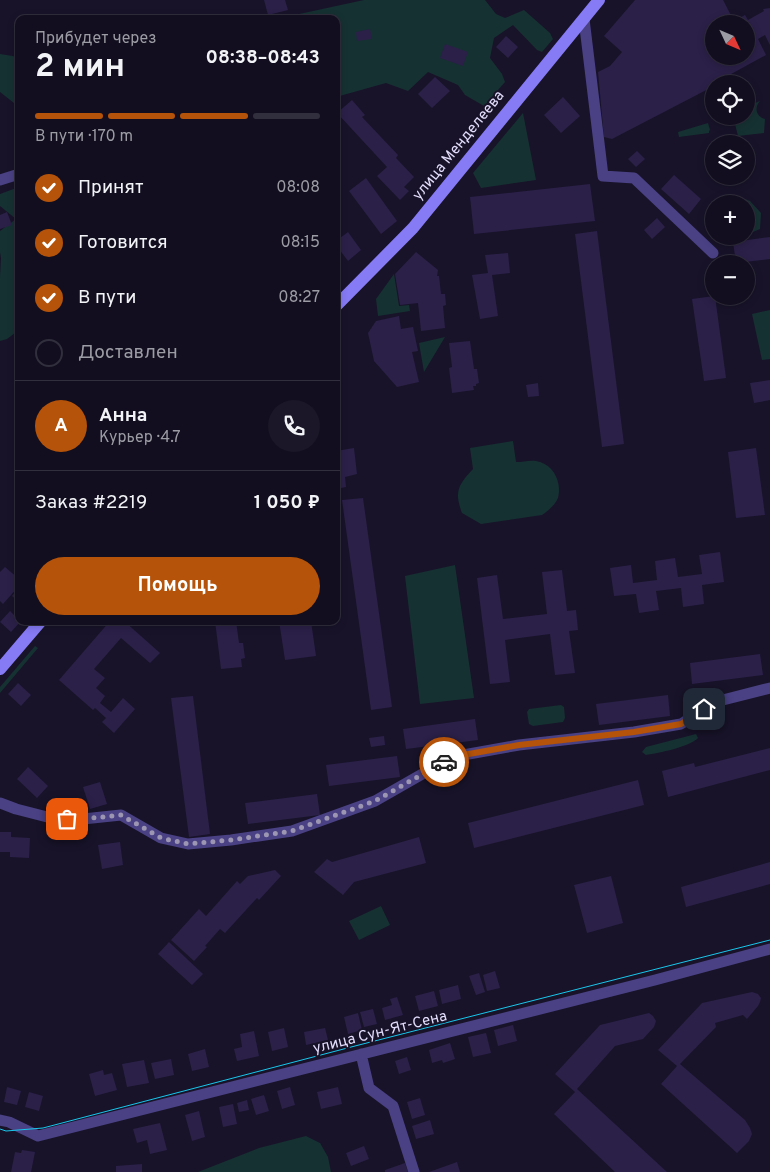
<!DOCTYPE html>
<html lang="ru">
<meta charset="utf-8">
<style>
:root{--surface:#120e1f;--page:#1b1728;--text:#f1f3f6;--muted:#9c9ca4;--line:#312e3d;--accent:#b45309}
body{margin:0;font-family:Overpass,sans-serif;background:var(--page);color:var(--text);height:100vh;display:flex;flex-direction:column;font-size:19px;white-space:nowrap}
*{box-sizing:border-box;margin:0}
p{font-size:16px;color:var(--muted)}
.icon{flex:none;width:28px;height:28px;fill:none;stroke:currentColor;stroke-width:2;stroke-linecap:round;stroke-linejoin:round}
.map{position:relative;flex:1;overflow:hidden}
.details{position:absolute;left:15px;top:15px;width:325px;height:610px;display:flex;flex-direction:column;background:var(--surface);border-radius:10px;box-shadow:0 2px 8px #0003,0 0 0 1px var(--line)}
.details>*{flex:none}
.needle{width:32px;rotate:134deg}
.fabs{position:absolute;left:705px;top:15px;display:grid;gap:10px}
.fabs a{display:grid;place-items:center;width:50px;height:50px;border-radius:50%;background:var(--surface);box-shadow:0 2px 8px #0003,0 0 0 1px var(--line);font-size:25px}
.pin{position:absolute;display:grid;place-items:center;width:42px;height:42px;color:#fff;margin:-21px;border-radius:10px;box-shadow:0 2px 8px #0006}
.courier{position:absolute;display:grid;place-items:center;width:50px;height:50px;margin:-25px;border:4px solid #b45309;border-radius:50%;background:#fff;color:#222;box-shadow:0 1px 6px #0007}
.headline em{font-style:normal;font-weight:700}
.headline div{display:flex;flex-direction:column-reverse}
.headline{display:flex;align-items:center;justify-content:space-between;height:85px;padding:0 20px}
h1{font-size:32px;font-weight:700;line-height:38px}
.bar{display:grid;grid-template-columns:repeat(4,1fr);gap:8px 5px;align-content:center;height:60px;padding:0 20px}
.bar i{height:6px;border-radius:4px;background:var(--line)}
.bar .selected{background:var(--accent)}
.bar p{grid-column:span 4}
.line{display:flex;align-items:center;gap:12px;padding:0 20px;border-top:1px solid var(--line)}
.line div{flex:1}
.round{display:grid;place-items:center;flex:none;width:52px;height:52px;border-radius:26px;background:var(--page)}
ol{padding:0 20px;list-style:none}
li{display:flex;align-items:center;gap:15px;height:55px}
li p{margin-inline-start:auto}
li .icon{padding:5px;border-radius:50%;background:var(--accent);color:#fff;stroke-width:4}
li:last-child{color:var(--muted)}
li i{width:28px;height:28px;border:2px solid var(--line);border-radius:50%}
.primary-button{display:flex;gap:10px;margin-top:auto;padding:10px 20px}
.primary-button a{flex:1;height:58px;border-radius:30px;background:var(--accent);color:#fff;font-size:20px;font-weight:700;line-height:58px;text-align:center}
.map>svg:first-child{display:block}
</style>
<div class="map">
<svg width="770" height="1172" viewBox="0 0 770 1172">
<rect width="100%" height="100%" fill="#181329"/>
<path fill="#163132" d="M364,0H485L496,14L505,18L524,10L550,33L553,39L542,52L537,50L513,25L494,38L490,58L502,74L505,82L484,106L465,95L458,85L428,72L408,91L386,83L336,97V19H276Z
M0,54L19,57V107L0,92Z
M760,101C754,108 756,116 765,119L764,133L738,136L733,116H746V103L749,102L750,105Z
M523,113L536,180L481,188L473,173Z
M708,123L710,130L709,131V133L679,137L678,132Z
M19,187V330L7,339L0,341V277L1,258L0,252V231L16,219L0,206V194Z
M745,199L750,201L761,213L760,229L746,235V204H737Z
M394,274L399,306L409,305L410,311L378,316L376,299Z
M770,310V359L762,360L752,314Z
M445,337L424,372L419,343Z
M513,441L516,462C524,462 532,459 540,462C554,466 562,483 558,498C555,505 548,511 542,515L481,524L462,513C454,492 458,485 473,469L470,448Z
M455,565L474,698L420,704L405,576Z
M35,646L38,648L0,693V687Z
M561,705L564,707L565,718L563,722L533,726L529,724L527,712L529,709Z
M696,734L698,738C689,747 659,753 646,755L642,752L646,747Z
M381,906L390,925L359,940L349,921Z
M306,1136L320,1143L328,1157L331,1172H198L259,1148Z"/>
<path fill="#2b2048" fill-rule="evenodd" d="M264,0H285L288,10L268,15Z
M635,0H723L734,21L745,15L748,20L764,11L763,9L770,8V45L765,35L758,39L766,55L722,79L723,81L718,84H714V86L612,139L604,137L598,72L610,66L622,52L604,36ZM714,24H746V56H714Z
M370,29L372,39L357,41L356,32Z
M506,36L518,47L508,58L496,47Z
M445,44L468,52L463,66L440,58Z
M435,77L450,91L432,108L418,94Z
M563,97L580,116L561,133L544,115Z
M352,100L365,115L362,117L398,155L396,158L414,177L404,187L409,191L400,200L377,176L387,167L337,113Z
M637,151L645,159L636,167L628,159Z
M674,175L701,199L689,214L661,189Z
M366,178L397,221L381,234L349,191Z
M590,184L595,221L474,234L470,197Z
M7,212L12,225L0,229V215Z
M657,218L665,227L652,239L644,230Z
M597,231L624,444L602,447L575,234Z
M348,232L361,250L348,261L336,245V241Z
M770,237V259L736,263L733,242Z
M416,252L438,270L437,276H439L441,294H445L446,305L443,306L445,328L421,331L418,303L400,305L395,274Z
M508,253L510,273L492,275L498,316L480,319L472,275L488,273L485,255Z
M714,296H715L726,378L704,381L692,299Z
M399,316L401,329L413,327L418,351L412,352L419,382L397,387L374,361L368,333L376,321Z
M470,341L474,369H477L479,383L476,384V386H473L474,390L452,393L449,368L452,367L449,343Z
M770,380V400L754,403L750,383Z
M538,383L539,396L528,397L526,385Z
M354,448L357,474L345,477L346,487L336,489V451Z
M756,448L765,515L736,518L728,452Z
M363,498L392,707L371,710L342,500Z
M720,552L724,582L702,585L704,604L683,607L681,588L656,591L659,610L639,613L636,594L614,596L610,568L631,565L633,583L657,580L655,561L675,558L678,577L702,574L699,555Z
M5,567L19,579V586L3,604L0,601V572Z
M562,570L567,611L576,610L578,630L569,631L575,673L555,675L550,634L505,640L510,682L490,684L477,578L497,575L503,619L547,614L542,572Z
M19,588V602L12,596Z
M10,611L19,620V621H21L11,632L0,622Z
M110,621H124L160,653L150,663L121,638L94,669L105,678L96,688L105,696L100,703L111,712L123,698L135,709L114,733L102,722L106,718L95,708L93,710L59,680Z
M215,621H236L239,643H243L245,658L241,659L242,667L221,669Z
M279,621H311L316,656L285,660Z
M760,654L763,675L692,684L690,663Z
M18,683L31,695L21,706L8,694Z
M668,695L670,716L599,725L596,704Z
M193,696L210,834L189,837L171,698Z
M475,719L478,740L406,749L403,729Z
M384,736L385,745L371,747L369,738Z
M770,748V770L668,797L662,771L694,763L695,767Z
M397,756L400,777L329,786L326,765Z
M28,767L48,786L37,798L17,779Z
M638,780L644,805L474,848L468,823Z
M100,782L107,804L90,809L83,787Z
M317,794L320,815L248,824L245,803Z
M0,832H11V837L30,838L29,858L10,857V852H0Z
M419,837L426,863L354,882L343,895L314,872L327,859L332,862Z
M120,842L123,865L102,869L98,845Z
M770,862V884L686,907L681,887Z
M275,870L281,876L259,900L257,898L225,933L220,929L205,946L207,947L194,961L171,940L199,909L206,916L237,881L240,884L248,876Z
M611,876L623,923L587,933L574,885Z
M169,942L203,974L192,985L158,954Z
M495,971L500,988L487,991L483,975Z
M479,973L485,992L476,995L469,976Z
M458,985L461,999L442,1004L439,990Z
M434,991L438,1006L419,1011L415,996Z
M752,992L758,994L761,998L760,1002L758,1006L747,1019L743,1015L715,1023L716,1027L680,1064L745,1120L750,1128L752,1134L749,1141L737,1153L661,1084L677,1066L658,1050L702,1003Z
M397,997L403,1015L385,1020L382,1008L392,1005L390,999Z
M373,1009L377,1024L364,1027L360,1012Z
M358,1013L362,1030L348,1034L344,1017Z
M649,1013L653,1016L656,1021L654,1027L643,1039L615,1046L577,1089L667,1172H615L554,1114L575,1092L555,1074L600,1025Z
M513,1025L517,1041L498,1046L494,1030Z
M284,1028L288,1047L272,1051L268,1032Z
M325,1028L328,1040L306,1045L304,1032Z
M254,1031L259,1056L237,1061L234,1049L242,1047L240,1034Z
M486,1033L491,1053L473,1057L468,1037Z
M450,1043L455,1059L443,1063L442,1060L432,1063L429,1050Z
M205,1049L209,1067L192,1071L188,1054Z
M407,1057L411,1070L399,1074L395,1061Z
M171,1059L174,1075L155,1079L151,1063Z
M144,1060L149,1083L127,1087L122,1064Z
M103,1070L104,1075L112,1073L117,1090L95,1096L89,1074Z
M7,1087L21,1091L17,1105L4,1102Z
M290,1087L295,1105L282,1109L277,1091Z
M338,1087L342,1104L321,1109L317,1092Z
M29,1092L43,1096L39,1111L25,1107Z
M264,1095L269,1111L256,1115L251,1099Z
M420,1098L425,1115L412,1119L407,1102Z
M247,1100L249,1110L239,1112L237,1103Z
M233,1104L237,1124L223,1127L219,1107Z
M199,1111L205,1137L192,1141L185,1115Z
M430,1120L434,1134L416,1139L412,1126Z
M160,1123L167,1150L150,1154L147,1140L137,1143L133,1129Z
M364,1146L369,1159L351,1166L346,1153Z
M22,1150L35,1152L31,1172H11L15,1152L21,1153Z
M457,1162L460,1172H429Z
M405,1163L408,1172H385V1170Z
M142,1164V1172H116V1166Z"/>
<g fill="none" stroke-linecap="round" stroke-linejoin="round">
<path stroke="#494184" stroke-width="11" d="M584,19L603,176L634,178L713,253
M0,180L19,174
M0,803L16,809L51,818L83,819L121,815L161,838L188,844L231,840L292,831L375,801L452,757L519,745L634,732L681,724L715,702L770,688
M361,1054L369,1088L393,1106L414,1172
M0,1120L9,1122L38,1136L655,980L770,949"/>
<path stroke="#877bf5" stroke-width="12" d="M336,306L413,228L599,0
M0,669L41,621"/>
<path stroke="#18c8ed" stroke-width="1" d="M0,1129L6,1131L43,1128L355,1046L770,940"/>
</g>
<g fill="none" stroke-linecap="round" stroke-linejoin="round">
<path stroke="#9c96b2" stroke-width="5" stroke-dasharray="0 9" d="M67,819H83L121,815L161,838L188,844L231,840L292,831L375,801L444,762"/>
<path stroke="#b45309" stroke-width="6" d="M444,762L452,757L519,745L634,732L681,724L704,709"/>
</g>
<g text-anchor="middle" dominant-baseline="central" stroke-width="4" stroke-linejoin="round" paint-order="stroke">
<g font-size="15" fill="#e3ddfc" stroke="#181329">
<text transform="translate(459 146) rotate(-51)">улица Менделеева</text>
<text transform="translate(380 1033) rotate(-14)">улица Сун-Ят-Сена</text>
</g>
</g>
</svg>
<div class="fabs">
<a><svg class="needle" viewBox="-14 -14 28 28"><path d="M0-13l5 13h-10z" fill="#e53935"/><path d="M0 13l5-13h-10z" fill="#9c9ca4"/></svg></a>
<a><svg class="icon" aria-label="locate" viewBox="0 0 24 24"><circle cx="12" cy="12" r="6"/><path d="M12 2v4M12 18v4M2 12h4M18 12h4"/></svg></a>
<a><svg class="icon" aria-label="layers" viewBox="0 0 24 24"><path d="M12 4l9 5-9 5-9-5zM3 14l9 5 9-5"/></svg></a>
<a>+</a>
<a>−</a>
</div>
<div class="pin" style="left:67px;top:819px;background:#ea580c"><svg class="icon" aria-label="bag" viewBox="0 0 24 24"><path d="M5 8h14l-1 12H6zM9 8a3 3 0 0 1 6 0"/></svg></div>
<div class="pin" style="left:704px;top:709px;background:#1f2937"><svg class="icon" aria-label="home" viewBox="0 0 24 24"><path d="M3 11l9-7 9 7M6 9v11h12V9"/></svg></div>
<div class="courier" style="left:444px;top:762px"><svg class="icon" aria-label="car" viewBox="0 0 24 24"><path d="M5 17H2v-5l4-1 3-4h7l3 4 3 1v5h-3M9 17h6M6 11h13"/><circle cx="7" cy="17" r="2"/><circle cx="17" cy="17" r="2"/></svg></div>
<section class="details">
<div class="headline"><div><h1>2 мин</h1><p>Прибудет через</p></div><em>08:38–08:43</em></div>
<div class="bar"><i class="selected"></i><i class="selected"></i><i class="selected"></i><i></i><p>В пути · 170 m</p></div>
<ol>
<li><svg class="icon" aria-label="check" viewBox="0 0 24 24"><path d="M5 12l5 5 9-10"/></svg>Принят<p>08:08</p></li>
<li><svg class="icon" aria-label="check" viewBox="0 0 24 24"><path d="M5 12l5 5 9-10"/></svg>Готовится<p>08:15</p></li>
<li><svg class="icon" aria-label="check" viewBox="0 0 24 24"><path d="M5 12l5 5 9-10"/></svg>В пути<p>08:27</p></li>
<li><i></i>Доставлен</li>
</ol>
<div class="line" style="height:90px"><b class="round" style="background:var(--accent);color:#fff">А</b><div><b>Анна</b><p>Курьер · 4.7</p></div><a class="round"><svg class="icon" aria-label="phone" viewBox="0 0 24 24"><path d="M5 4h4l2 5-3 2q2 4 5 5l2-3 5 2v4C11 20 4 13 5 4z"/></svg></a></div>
<div class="line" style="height:65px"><div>Заказ #2219</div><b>1 050 ₽</b></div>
<div class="primary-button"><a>Помощь</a></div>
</section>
</div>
